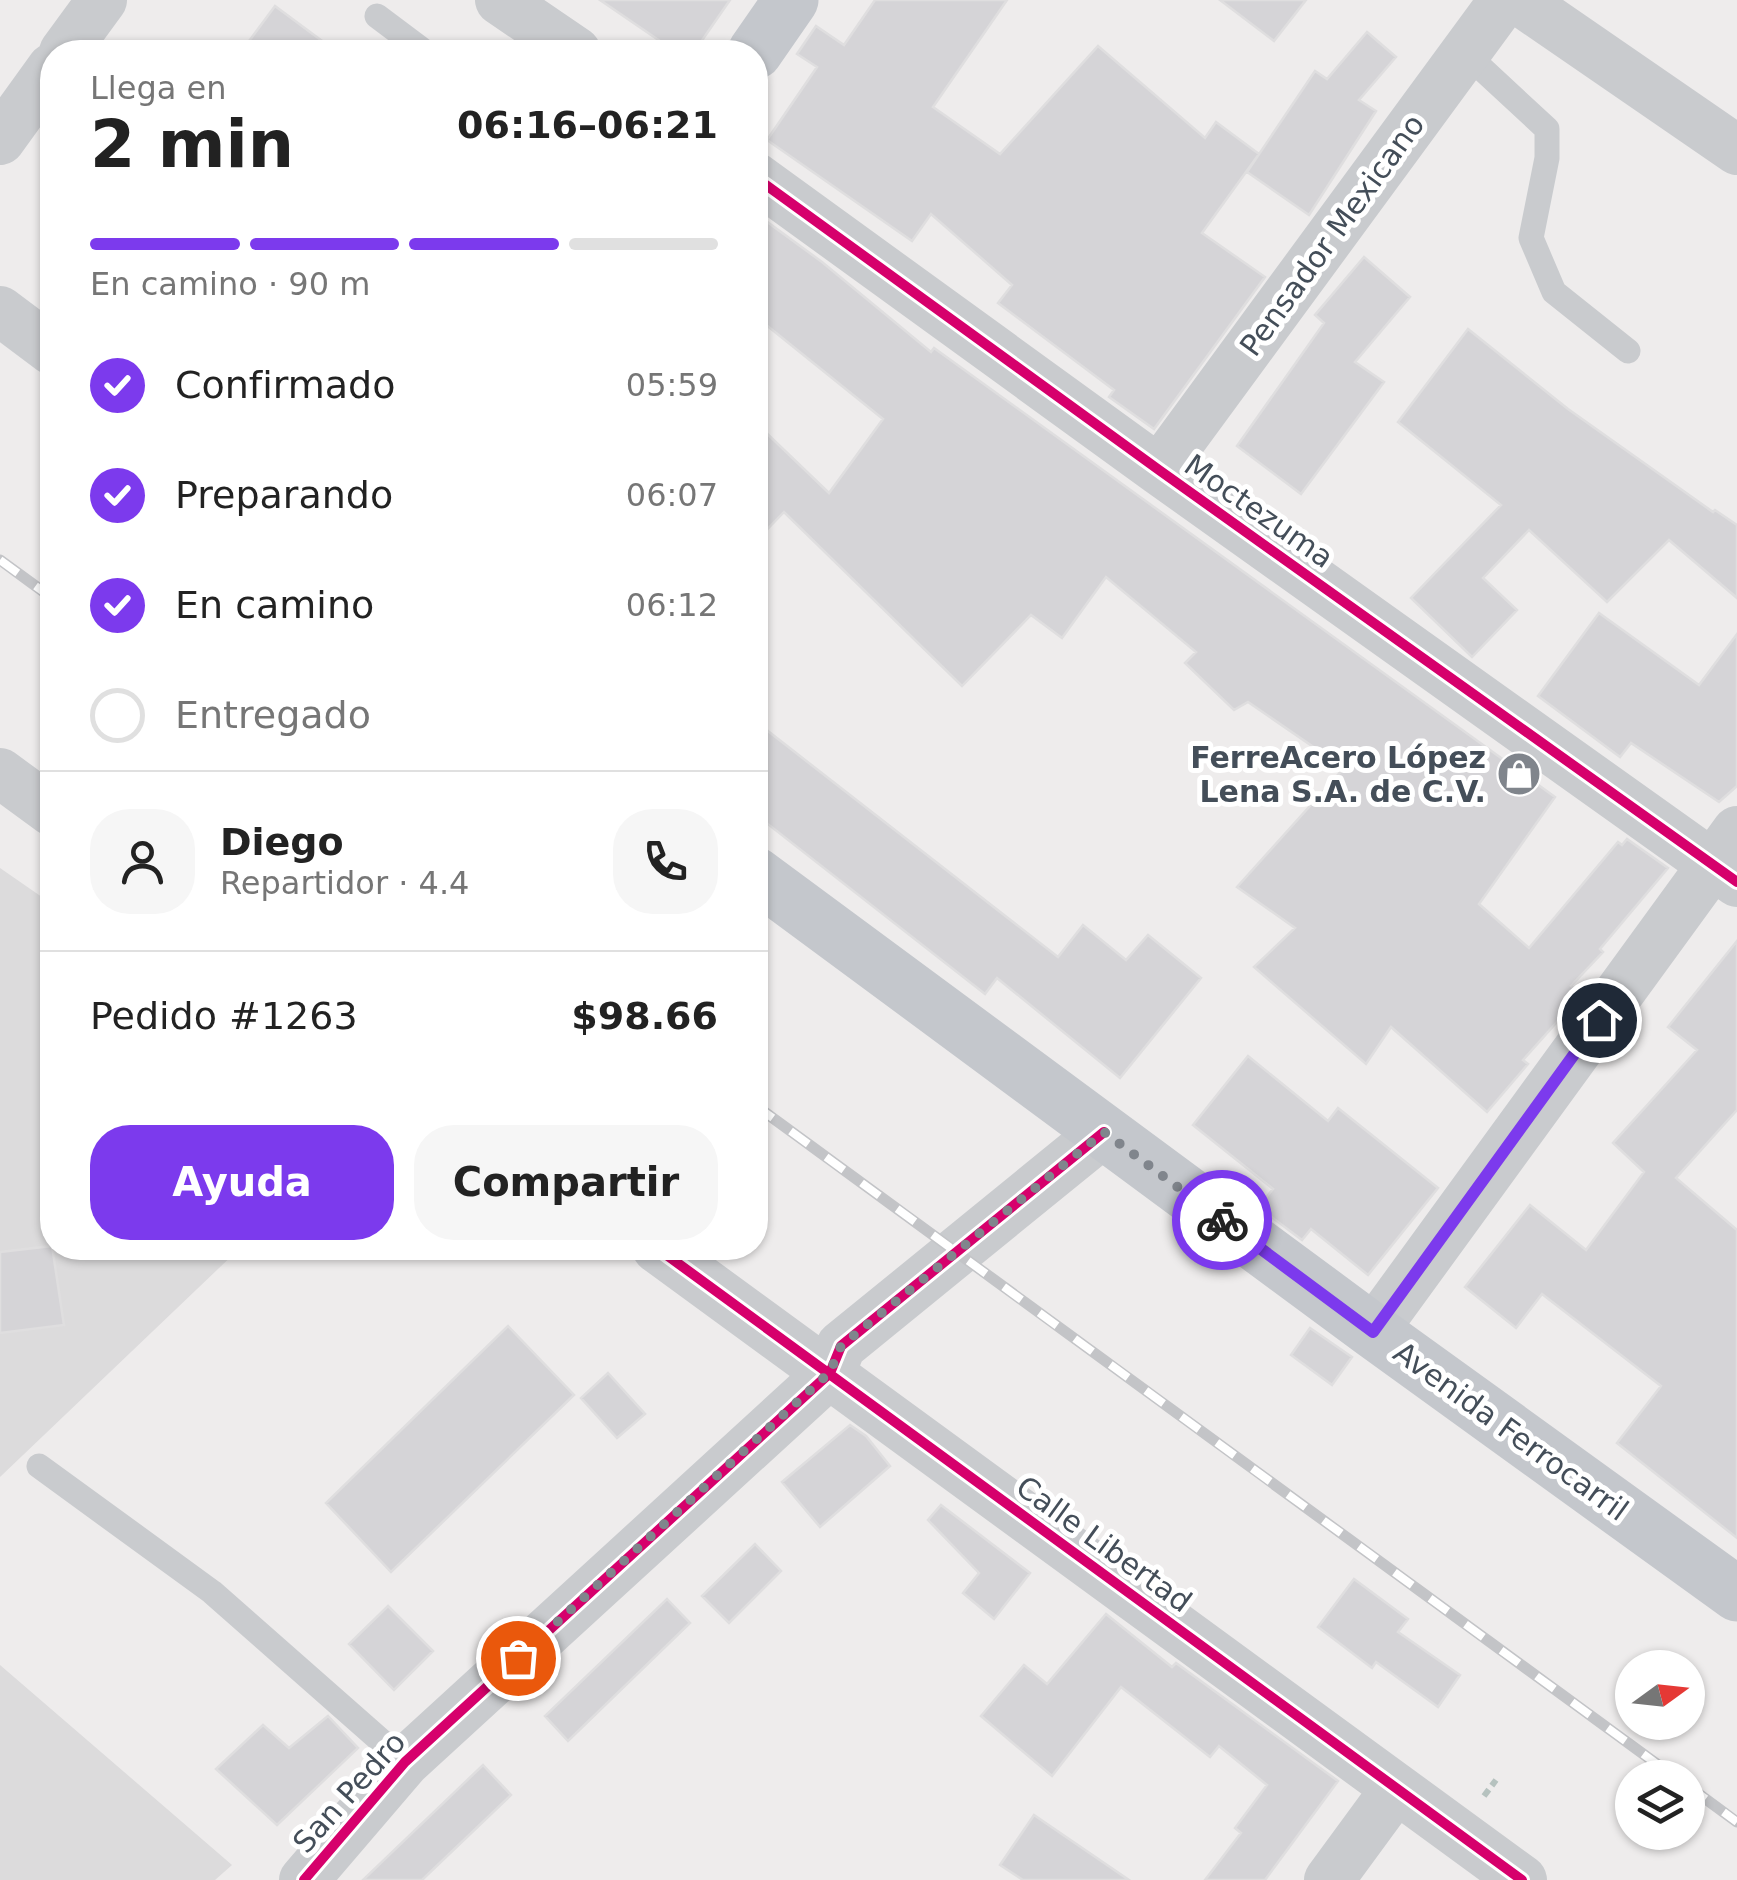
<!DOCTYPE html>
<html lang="es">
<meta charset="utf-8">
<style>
:root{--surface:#fff;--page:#f6f6f6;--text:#222;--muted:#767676;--line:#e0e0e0;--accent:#7c3aed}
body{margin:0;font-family:"DejaVu Sans",sans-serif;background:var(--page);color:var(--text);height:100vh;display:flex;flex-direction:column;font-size:38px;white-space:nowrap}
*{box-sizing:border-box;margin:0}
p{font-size:32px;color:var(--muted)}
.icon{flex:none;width:55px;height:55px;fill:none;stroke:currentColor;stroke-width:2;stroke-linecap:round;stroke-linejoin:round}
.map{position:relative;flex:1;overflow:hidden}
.sheet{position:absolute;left:40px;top:40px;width:728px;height:1220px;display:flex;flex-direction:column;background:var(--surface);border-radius:40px;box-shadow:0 2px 8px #0004}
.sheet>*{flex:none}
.needle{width:65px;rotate:75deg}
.fabs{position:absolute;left:1615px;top:1650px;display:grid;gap:20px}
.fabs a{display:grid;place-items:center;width:90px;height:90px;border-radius:50%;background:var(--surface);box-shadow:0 2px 8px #0004;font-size:50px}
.pin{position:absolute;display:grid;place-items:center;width:85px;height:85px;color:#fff;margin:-42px;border:5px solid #fff;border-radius:50%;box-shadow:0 2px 10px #0007}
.courier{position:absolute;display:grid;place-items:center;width:100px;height:100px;margin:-50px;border:8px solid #7c3aed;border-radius:50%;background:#fff;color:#222;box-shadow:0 2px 12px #0007}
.summary em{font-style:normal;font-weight:800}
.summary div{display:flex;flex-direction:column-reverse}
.summary{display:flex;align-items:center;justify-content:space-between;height:170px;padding:0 50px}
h1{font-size:65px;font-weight:800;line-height:75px}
.bar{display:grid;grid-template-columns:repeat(4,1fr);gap:15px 10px;align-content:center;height:120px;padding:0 50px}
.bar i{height:12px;border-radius:8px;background:var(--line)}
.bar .selected{background:var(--accent)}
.bar p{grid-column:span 4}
.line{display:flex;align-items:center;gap:25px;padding:0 50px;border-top:2px solid var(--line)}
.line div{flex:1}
.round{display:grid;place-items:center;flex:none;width:105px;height:105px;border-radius:40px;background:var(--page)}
ol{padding:0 50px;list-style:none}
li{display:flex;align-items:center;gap:30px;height:110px}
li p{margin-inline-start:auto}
li .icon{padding:10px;border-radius:50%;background:var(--accent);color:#fff;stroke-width:4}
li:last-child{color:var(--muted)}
li i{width:55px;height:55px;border:5px solid var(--line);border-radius:50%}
.button{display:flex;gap:20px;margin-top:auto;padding:20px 50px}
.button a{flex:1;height:115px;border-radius:40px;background:var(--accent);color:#fff;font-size:40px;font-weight:800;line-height:115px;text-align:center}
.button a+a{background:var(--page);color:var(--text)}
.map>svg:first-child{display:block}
</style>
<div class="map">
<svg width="1737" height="1880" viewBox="0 0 1737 1880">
<rect width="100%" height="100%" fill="#eeecec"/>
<path fill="#dcdbdc" d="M0,868L52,904V1248H240L0,1477Z
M0,1665L232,1865L215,1880H0Z"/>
<path fill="#d5d4d7" stroke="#dfdedf" stroke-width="2.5" d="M600,0H730L694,52H676Z
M875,0H1007L933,107L1000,154L1098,46L1205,138L1216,122L1259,154L1202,233L1265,277L1154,429L1109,397L1114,390L998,303L1012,285L931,214L912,241L767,140L817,67L797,54L816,26L844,45Z
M1220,0H1306L1274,41Z
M275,6L337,52H241Z
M1367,32L1396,57L1359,100L1376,111L1309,215L1247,172L1315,71L1327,79Z
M755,213L822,262L931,352L934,348L1555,797L1479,904L1529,948L1618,842L1622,845L1627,839L1668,868L1600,949L1603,952L1571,986L1581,995L1523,1060L1528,1064L1487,1112L1391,1027L1366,1064L1254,967L1295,928L1237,887L1344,768L1248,702L1234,710L1185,663L1196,652L1106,577L1062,638L1031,615L962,686L784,512L755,542V422L829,493L883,419L755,316Z
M1364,257L1410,297L1355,362L1384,382L1301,494L1237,446L1324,323L1315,315Z
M1468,329L1568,409L1713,512L1715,510L1737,525V598L1669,540L1607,602L1529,530L1483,578L1517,610L1472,657L1411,598L1501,505L1398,422Z
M1599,613L1699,685L1737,634V786L1719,802L1631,743L1620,757L1538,696Z
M755,721L1058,957L1083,925L1126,960L1148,935L1201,978L1120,1078L997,978L985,994L755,814Z
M1737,941V1110L1676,1178L1737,1230V1538L1617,1443L1661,1386L1542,1294L1516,1328L1465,1287L1530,1205L1586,1250L1644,1172L1613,1143L1697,1050L1668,1027Z
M1248,1056L1328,1121L1338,1108L1438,1188L1368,1275L1311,1229L1302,1240L1258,1207L1273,1189L1193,1125Z
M52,1246L64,1325L0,1333V1252Z
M508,1326L574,1395L391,1572L326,1503Z
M1310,1328L1352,1357L1332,1385L1291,1355Z
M608,1373L645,1414L617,1438L581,1398Z
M850,1425L866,1436L890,1466L820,1527L782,1482Z
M941,1505L1030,1573L994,1619L963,1593L979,1573L928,1520Z
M755,1544L781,1571L729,1623L702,1596Z
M1354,1579L1408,1619L1398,1632L1460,1675L1438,1707L1376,1662L1372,1668L1318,1627Z
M667,1599L690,1623L568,1741L545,1716Z
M388,1606L433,1651L394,1690L349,1644Z
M1106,1614L1172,1667L1176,1663L1338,1781L1265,1880H1205L1241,1833L1235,1828L1267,1785L1219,1746L1210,1757L1121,1687L1052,1776L981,1716L1024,1665L1047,1684Z
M328,1716L358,1748L277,1825L216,1769L263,1725L289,1748Z
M483,1765L511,1795L422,1880H363Z
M1034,1815L1129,1880H1023L1000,1865Z"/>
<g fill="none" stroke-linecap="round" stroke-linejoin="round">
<path stroke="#b6c2bf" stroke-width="6" stroke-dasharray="8 5" stroke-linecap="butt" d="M1484,1796L1496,1780"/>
<path stroke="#c9cbce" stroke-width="25" d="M377,16L425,52
M1465,53L1547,129V158L1531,238L1554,292L1628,351
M39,1466L212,1592L405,1762"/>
<path stroke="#c9cbce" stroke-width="50" d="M500,0L576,52
M1519,0L1737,150
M64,52L102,0
M0,140L52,68
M755,177L1159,470L1737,882
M0,311L52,350
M1159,470L1504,0
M0,773L52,811
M657,1248L1522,1880
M1373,1331L1737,831
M304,1880L405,1762L830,1373L841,1346L1104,1132
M1329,1880L1395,1790"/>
<path stroke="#c4c7cc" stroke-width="55" d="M755,52L791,0
M755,874L1373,1331L1737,1594"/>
<defs>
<path id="rail" d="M0,560L52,598
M755,1105L1676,1778
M1688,1786L1737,1822"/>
</defs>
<use href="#rail" stroke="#c3c4c7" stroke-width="11"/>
<use href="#rail" stroke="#fff" stroke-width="8" stroke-dasharray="22" stroke-linecap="butt"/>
<defs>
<path id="cycleway" d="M755,177L1159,470L1737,882
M657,1248L1522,1880
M304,1880L405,1762L830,1373L841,1346L1104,1132"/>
</defs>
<use href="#cycleway" stroke="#fff" stroke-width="16"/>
<use href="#cycleway" stroke="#d6006c" stroke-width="10"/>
</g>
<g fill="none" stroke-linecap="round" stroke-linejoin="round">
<path stroke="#80858c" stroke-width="10" stroke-dasharray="0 18" d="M518,1658L830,1372L841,1346L1104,1132L1222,1220"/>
<path stroke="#7c3aed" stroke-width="12" d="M1222,1220L1373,1332L1599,1020"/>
</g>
<defs>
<symbol id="shop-disc" viewBox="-11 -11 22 22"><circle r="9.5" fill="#80858c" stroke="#fff"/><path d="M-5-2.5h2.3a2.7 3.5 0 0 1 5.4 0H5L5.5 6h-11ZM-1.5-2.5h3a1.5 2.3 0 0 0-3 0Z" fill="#fff"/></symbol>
</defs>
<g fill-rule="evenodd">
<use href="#shop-disc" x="1494" y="749" width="50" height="50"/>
</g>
<g text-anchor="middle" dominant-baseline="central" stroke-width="10" stroke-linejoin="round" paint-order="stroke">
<g font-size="30" fill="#444e59" stroke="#fff">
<text transform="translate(1332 235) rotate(-54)">Pensador Mexicano</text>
<text transform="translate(1259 511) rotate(35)">Moctezuma</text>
<text transform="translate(1511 1431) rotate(36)">Avenida Ferrocarril</text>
<text transform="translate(1104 1544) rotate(36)">Calle Libertad</text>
<text transform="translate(349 1792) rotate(-48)">San Pedro</text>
</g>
<g font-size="30" font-weight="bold" fill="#444e59" stroke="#fff" text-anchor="end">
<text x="1486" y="757">FerreAcero López<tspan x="1486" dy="34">Lena S.A. de C.V.</tspan></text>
</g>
</g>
</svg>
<div class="fabs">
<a><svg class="needle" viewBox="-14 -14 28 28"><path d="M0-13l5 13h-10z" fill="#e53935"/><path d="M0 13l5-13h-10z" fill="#767676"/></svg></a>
<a><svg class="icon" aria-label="layers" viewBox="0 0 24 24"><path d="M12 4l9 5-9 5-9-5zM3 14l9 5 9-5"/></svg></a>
</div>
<div class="pin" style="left:518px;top:1658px;background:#ea580c"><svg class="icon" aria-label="bag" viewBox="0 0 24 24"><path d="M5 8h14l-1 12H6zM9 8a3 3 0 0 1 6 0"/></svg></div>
<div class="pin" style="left:1599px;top:1020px;background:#1f2937"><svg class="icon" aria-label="home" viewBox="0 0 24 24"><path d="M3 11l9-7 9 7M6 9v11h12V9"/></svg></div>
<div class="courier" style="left:1222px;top:1220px"><svg class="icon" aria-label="bike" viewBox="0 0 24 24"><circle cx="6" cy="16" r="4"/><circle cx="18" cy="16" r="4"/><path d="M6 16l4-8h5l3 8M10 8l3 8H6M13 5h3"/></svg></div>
<section class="sheet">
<div class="summary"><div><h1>2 min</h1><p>Llega en</p></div><em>06:16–06:21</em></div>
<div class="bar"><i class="selected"></i><i class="selected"></i><i class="selected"></i><i></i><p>En camino · 90 m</p></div>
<ol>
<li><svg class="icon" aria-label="check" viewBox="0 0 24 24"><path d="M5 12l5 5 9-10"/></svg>Confirmado<p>05:59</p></li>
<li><svg class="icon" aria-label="check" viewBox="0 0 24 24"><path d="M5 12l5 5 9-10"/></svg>Preparando<p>06:07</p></li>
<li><svg class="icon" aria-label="check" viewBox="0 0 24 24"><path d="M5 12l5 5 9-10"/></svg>En camino<p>06:12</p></li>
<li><i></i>Entregado</li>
</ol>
<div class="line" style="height:180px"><a class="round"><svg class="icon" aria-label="person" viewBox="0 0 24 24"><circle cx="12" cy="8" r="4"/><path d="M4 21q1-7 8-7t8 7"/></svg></a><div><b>Diego</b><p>Repartidor · 4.4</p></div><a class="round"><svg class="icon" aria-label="phone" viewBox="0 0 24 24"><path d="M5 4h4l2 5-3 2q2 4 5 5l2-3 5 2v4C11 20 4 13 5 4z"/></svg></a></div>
<div class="line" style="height:130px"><div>Pedido #1263</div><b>$98.66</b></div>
<div class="button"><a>Ayuda</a><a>Compartir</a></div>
</section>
</div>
